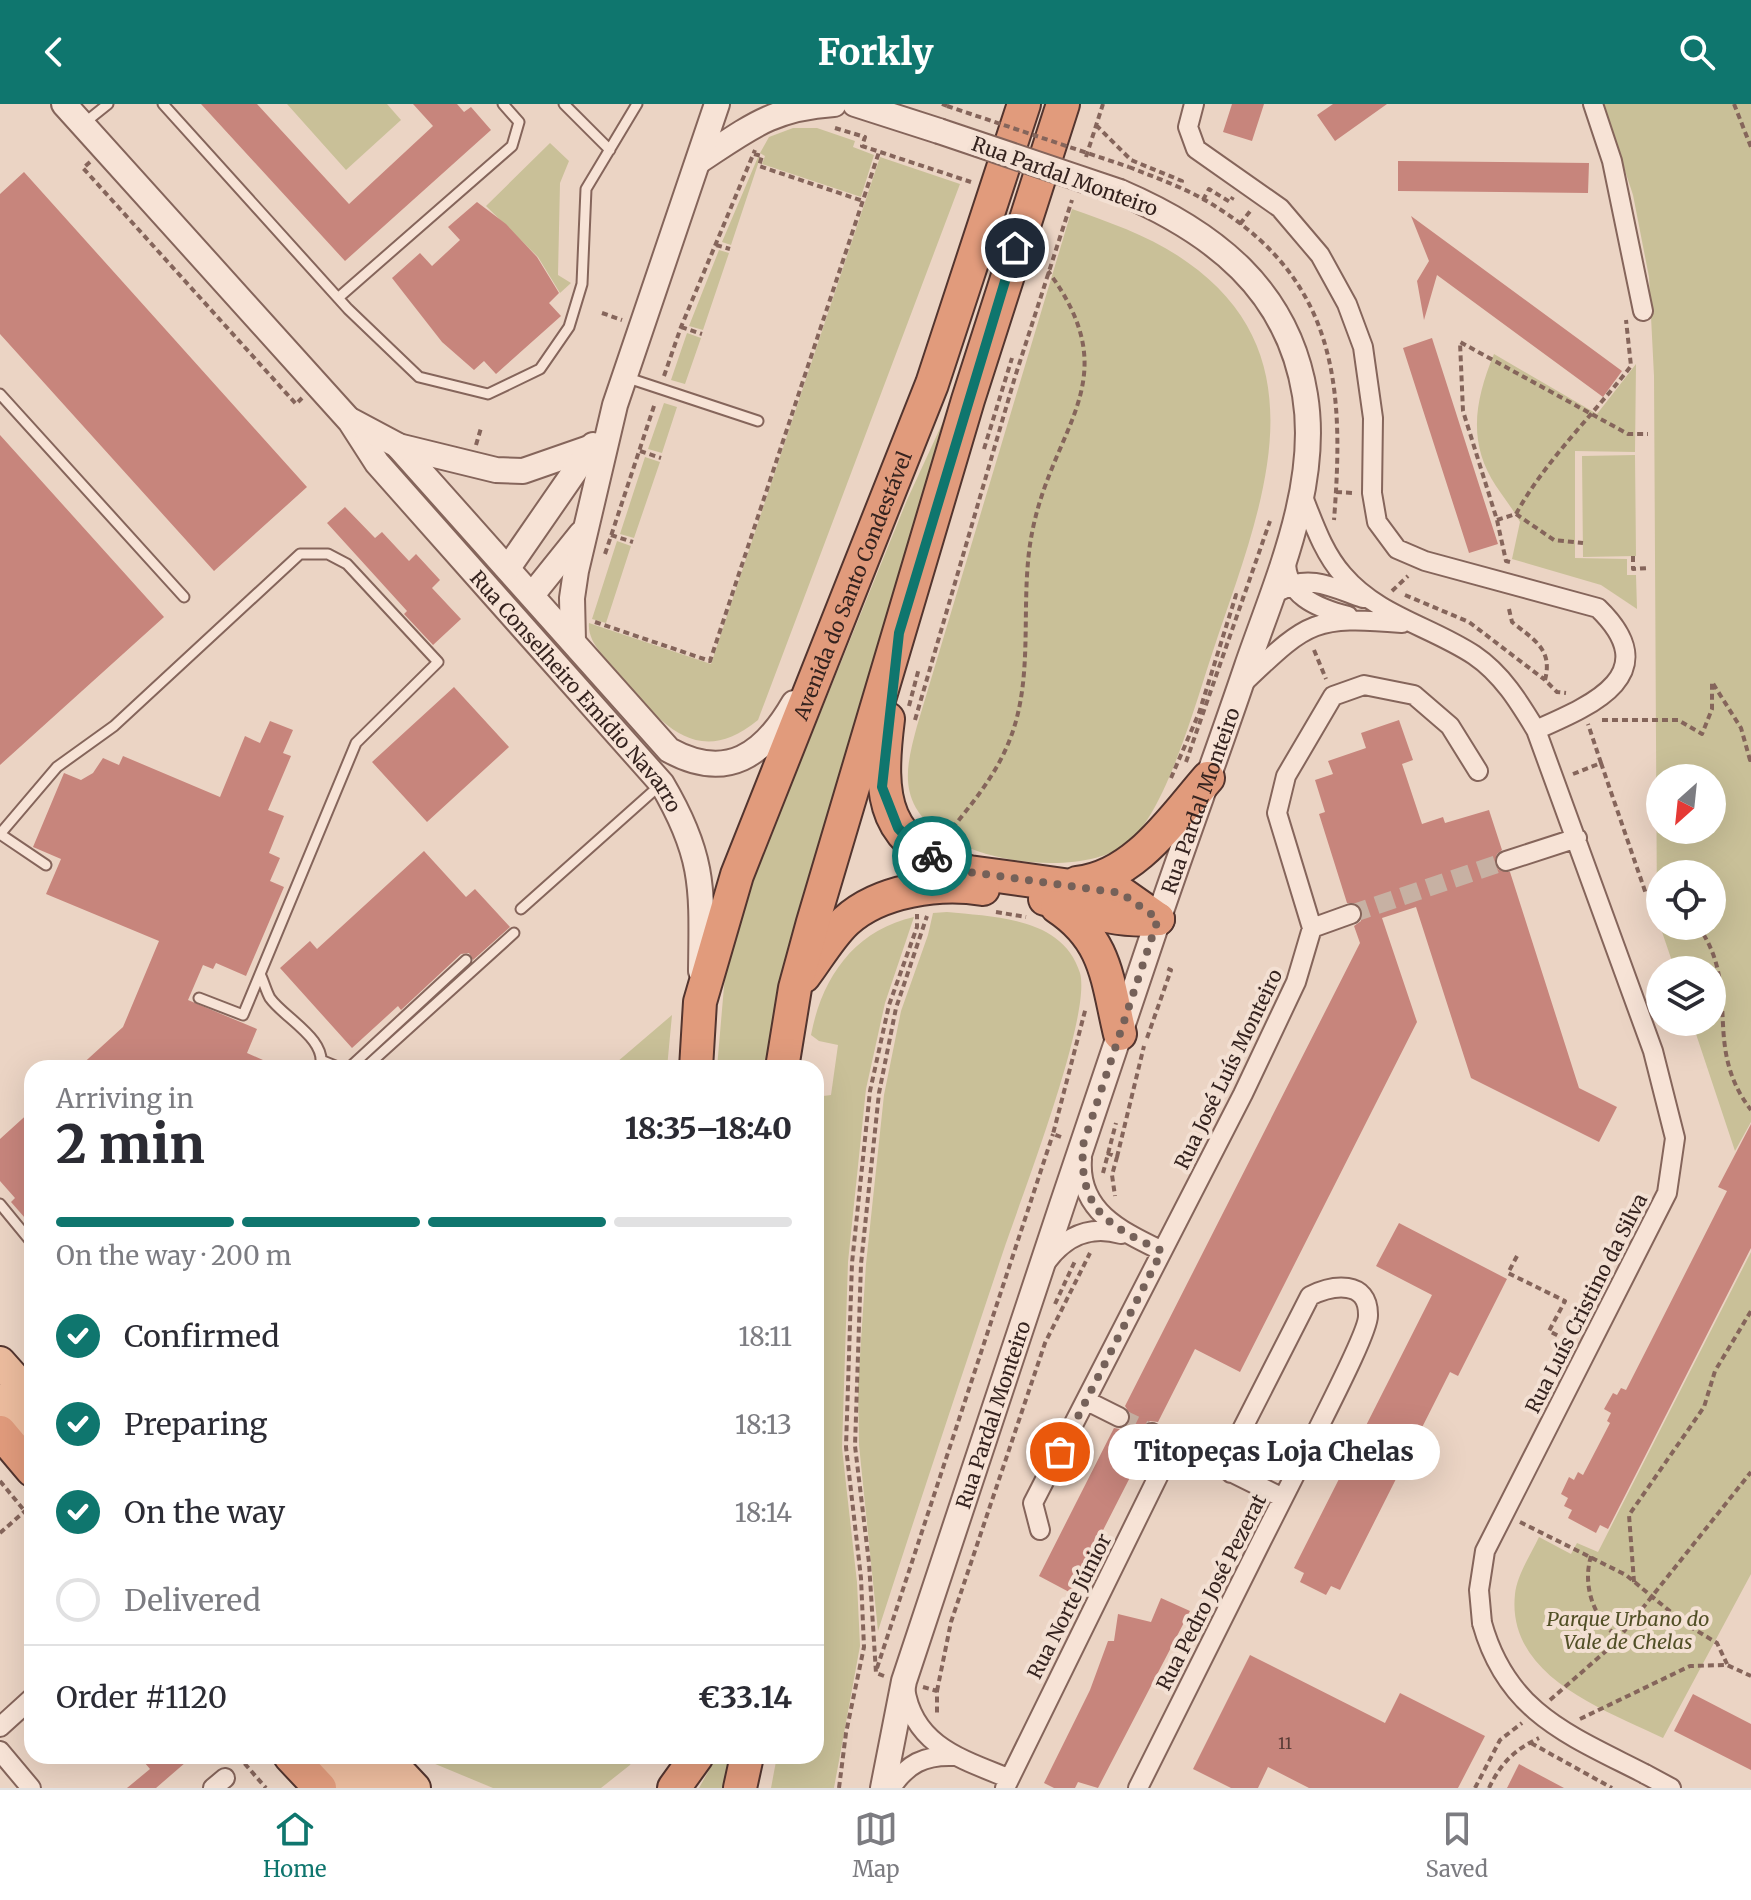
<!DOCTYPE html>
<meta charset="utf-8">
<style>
:root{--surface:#fff;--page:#f7f7f7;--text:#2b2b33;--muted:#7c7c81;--line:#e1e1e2;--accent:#0f766e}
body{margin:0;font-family:Merriweather,serif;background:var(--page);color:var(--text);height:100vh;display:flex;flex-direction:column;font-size:30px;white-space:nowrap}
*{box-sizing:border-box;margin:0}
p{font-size:26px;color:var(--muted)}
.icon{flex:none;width:44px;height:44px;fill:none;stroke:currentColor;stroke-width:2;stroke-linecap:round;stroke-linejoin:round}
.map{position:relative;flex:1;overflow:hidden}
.side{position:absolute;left:24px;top:956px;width:800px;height:704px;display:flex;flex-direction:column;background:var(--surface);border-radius:24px;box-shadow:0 8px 32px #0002}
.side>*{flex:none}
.needle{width:52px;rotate:207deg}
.controls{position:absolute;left:1646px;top:660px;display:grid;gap:16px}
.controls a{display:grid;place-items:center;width:80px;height:80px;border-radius:50%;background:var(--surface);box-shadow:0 8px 32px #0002;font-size:40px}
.pin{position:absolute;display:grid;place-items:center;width:68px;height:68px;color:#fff;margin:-34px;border:4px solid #fff;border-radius:50%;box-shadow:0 2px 8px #0007}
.courier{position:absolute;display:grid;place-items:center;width:80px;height:80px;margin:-40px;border:6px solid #0f766e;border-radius:50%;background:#fff;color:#222;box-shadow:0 2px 10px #0007}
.bubble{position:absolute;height:56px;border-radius:28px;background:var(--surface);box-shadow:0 8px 32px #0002;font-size:26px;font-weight:800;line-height:56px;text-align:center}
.summary em{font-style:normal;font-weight:800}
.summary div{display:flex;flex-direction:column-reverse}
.summary{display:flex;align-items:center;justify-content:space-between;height:136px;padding:0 32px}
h1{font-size:52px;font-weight:800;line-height:60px}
.bar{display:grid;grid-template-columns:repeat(4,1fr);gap:12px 8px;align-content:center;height:96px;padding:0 32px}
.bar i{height:10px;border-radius:6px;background:var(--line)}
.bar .selected{background:var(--accent)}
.bar p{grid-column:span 4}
.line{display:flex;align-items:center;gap:20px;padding:0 32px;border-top:2px solid var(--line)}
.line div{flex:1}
ol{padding:0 32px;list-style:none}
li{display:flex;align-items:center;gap:24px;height:88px}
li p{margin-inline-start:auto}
li .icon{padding:8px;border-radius:50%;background:var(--accent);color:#fff;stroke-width:4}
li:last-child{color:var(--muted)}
li i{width:44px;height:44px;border:4px solid var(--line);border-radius:50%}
header{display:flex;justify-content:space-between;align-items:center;height:104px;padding:0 32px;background:var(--accent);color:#fff;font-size:36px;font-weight:800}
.menu{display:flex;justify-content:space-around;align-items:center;height:112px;border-top:2px solid var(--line);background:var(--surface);font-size:22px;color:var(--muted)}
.menu a{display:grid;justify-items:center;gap:4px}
.menu .selected{color:var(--accent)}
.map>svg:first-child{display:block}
</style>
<header><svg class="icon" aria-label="back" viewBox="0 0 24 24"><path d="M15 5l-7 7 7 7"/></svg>Forkly<svg class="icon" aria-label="search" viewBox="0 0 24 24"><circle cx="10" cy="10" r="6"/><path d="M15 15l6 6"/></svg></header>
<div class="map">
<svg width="1751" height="1684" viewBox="0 0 1751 1684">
<rect width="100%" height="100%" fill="#ebd4c4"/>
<path fill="#c9c098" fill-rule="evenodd" d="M287,0H387L401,16L346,66Z
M1603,0H1751V1018L1735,1047L1692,918H1712V866H1675L1660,822H1712V770H1660V822L1657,814L1654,272L1649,173L1633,91ZM1660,674H1712V726H1660Z
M793,24H817L855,37L853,43L874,51L861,93L762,60L765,52L760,49L769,33Z
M550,39L569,57L560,79L558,171L571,179L560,189L538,153L486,102Z
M758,53L760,54L731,141L722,138Z
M880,53L960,80L758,616C696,667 659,617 620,571C608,556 587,539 589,519L711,560Z
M1072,105C1111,119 1153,133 1187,158C1330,258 1255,418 1212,550C1196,598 1167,704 1130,737C1083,778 947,759 916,704C901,678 910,649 917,622Z
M719,146L729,149L703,226L689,222Z
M687,229L701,234L685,280L671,276Z
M1494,250L1597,310L1636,260L1635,348L1575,347V454L1627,455V471H1636L1637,505L1601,481L1512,455L1520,418C1513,405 1504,394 1496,382C1467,338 1475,296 1494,250Z
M954,294L774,964H717L725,871L737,814L907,396Z
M664,299L677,303L662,349L648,345Z
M1635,351L1636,452L1583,453L1582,352Z
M645,353L660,358L634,434L620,430Z
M617,437L631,442L606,519L592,515Z
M947,808C995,813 1063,813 1080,869C1092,912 1020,1097 1003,1148C961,1274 919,1400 878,1527L859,1341L858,1283L866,1160L884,991L901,907L928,831L933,809Z
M914,813L885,899L866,985L848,1158L842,1344L857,1478L860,1542L834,1684H771L777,1652H816V993L831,991L838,941L819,937L811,931C822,873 855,826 914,813Z
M672,911L667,964H610Z
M1751,1148V1470L1663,1634C1606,1606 1506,1573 1515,1490C1517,1471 1531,1450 1539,1433L1571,1450L1577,1439L1598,1448Z
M416,1652H635L630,1661L601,1684H493Z
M717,1652H737L729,1684H699Z"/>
<path fill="#c7857c" d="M201,0H257L349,100L433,22L413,0H457L464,8L471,3L491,26L345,157Z
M1232,0H1264L1252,37L1223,28Z
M1333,0H1387L1335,37L1317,11Z
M1398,57L1589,59L1588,89L1398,87Z
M24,68L307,383L214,467L0,230V90Z
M477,98L506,120L537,153L559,189L549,199L561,212L496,270L484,257L474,266L442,238L392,174L420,149L432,162L460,136L448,123Z
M1411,112L1622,267L1603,293L1437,171L1424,216L1417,177L1429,157Z
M1432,234L1498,440L1469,449L1403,244Z
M0,331L164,513L0,661Z
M345,403L375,434L382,428L409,457L416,450L440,476L432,484L461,515L433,541L404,510L407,507L327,419Z
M454,583L509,643L427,718L372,658Z
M1399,616L1413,656L1402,660L1422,720L1443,713L1445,719L1489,706L1502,746L1497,750L1494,760L1499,766L1510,768L1579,984L1617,1003L1599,1038L1471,974L1416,803L1382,814L1417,918L1240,1268L1195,1245L1158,1318L1150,1317L1142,1323L1140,1331L1147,1340L1071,1489L1039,1472L1114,1324L1120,1325L1129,1319L1131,1312L1125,1302L1360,839L1354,822L1361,817L1362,807L1358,800L1347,799L1319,710L1325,708L1315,676L1333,670L1328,657L1366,644L1361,629Z
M270,617L293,626L283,649L291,652L268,706L284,712L269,749L280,754L270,777L284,783L246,872L216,859L213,865L203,861L188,896L257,925L247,949L281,964H162L152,960L148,964H78L123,923L159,837L46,790L61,755L33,743L64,669L81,676L93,669L103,654L119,661L123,652L220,693L245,632L260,639Z
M424,747L466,793L475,785L510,823L473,856L469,849L461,850L401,906L398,902L352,944L280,864L310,837L317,845Z
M32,1006V1122L11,1098L15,1094L0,1077V1035Z
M1751,1020V1144L1608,1425L1600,1421L1596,1429L1568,1414L1572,1406L1564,1402L1568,1394L1561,1390L1569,1373L1574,1376L1578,1368L1583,1371L1610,1319L1607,1317L1611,1309L1604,1305L1613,1289L1617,1291L1621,1284L1626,1286L1653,1233L1727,1087L1718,1083Z
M1399,1119L1507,1175L1458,1272L1450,1268L1340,1486L1331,1482L1326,1491L1300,1478L1304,1469L1294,1464L1432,1191L1376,1162Z
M1161,1494L1190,1507L1098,1684L1078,1678L1075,1684H1054L1044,1679L1090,1586L1108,1537H1114L1118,1510L1151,1518Z
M1250,1551L1385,1619L1400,1589L1485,1632L1458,1684H1309L1268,1663L1258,1684H1231L1193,1665Z
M1693,1590L1751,1620V1666L1674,1627Z
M139,1652H193L156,1684H127L150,1665Z
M1519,1660L1564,1684H1507Z"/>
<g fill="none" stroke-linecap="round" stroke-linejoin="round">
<path stroke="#c7b1a3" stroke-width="18" stroke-dasharray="18 9" stroke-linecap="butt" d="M1351,810L1506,757
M1119,1313L1152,1329"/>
<defs>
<path id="service" d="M163,0L348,205L419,273L488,290L540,265L569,223L582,180L586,85L637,0
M564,0L610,46
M83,20L108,0
M338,194L512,42L519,18L503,0
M625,273L758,317
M0,290L184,493
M0,730L57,663L114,622L300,450H328L347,460L438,558L356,639L243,911L199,894
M0,730L46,761
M521,805L659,682
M260,870C264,878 266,887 270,894C284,914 329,936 320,964
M323,957L340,964L366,963L514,829
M349,964L466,856
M0,1100L32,1139"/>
<path id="minor" d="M1194,0L1188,23L1196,45L1280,104L1320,151L1347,200L1363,243L1373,314L1372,389L1377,418L1397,445L1425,457L1598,504C1666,570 1593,601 1536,626
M1593,0L1612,57L1643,207
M1301,388C1313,417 1322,447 1343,471C1378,512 1430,522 1474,551C1502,570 1519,598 1536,626L1653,947L1675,1034L1667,1089L1485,1447L1479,1486L1482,1519
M1286,454C1284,491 1317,504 1348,512
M1282,486C1309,469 1336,485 1363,494
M1242,580C1307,519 1311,511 1402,519
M1506,757L1577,734
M1312,824L1351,810
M1082,1055C1078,1107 1121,1127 1162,1147
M1047,1157C1066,1132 1090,1121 1121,1130
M1087,1297L1119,1313
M1152,1329L1283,1394
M1040,1426L1033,1399L1243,990L1296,878L1312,824L1277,709L1286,672L1333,592L1364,581L1414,591L1450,622L1478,667
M905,1584C913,1641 961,1655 1008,1674
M0,1623L32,1594
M0,1647L31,1684
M1645,1670L1671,1684
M213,1684L225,1674
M891,1684C907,1660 924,1651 953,1652
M1005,1684L1174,1340
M1138,1684C1197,1566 1256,1447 1316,1329C1325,1310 1368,1228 1368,1212C1369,1175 1332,1181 1310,1192L1231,1347V1369"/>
<g id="tertiary">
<path id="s1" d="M64,0L350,317L377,359L662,680C705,753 702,785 701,867"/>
<path d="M855,0L939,27"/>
<path d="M699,57C749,24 772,4 834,0"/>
<path d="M352,317L397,341L669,646C727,678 764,651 794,599"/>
<path d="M398,342L496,366L523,367L592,343"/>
<path d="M508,464L593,341"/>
<path d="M532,491L581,430"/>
<path d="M573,537L572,494L576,467L615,301L717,0"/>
<path id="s2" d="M883,1684L904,1577C988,1325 1071,1071 1157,819C1186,733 1218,648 1247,562C1276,478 1320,382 1305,291C1288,185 1213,128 1120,88"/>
</g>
<path id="primary" d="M0,1258L32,1294
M0,1296L32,1332
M319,1652L348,1684
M351,1652L380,1684
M385,1652L415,1684"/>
<g id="trunk">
<path d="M888,615C878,695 882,742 969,768L1121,789L1158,815"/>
<path d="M1077,779C1135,773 1173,714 1208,674"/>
<path d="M1045,795C1083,806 1118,819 1158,815"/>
<path d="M1057,803C1107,836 1107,876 1120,930"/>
<path d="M804,872C817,855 830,832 846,817C880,786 940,778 983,785"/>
<path id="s3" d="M696,964L700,898L737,771L932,280L1024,0"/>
<path d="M782,964L795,884L813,818L968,296L1063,0"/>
<path d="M0,1328L32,1366"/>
<path d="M290,1652L320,1684"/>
<path d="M674,1684L697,1652"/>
<path d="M740,1684L747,1652"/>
</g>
</defs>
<use href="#service" stroke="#85655b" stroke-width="13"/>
<use href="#minor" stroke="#85655b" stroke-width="22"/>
<use href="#tertiary" stroke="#85655b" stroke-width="28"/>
<use href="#primary" stroke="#53352f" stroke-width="34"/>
<use href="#trunk" stroke="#53352f" stroke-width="36"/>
<path stroke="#85655b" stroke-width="4" stroke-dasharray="6 4" stroke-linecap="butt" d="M942,0L947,2
M1734,0L1751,43
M1096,21L1131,56L1182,77L1179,84
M835,24L865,33L862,42L971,78
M754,50L762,52L759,62L863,97
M1086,53L1103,0
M90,58L83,64L296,300L302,294
M1129,63C1159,75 1191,86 1218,104C1339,181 1344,288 1334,416
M1203,96L1209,85L1230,98L1233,93
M1240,120L1251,106
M716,141L730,145
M602,209L622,216
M681,223L702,230
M664,272L681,223L755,46
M476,341L481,324
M984,345L1012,254
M640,347L661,354
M1336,388L1353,389
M1516,410L1554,436L1583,439
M1497,416L1516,410C1545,357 1593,311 1631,262L1626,216
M611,431L633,438
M605,450L655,299
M1633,452V465L1648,464
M1510,458L1506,457L1497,416L1463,307L1460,238L1628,330H1648
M1392,487L1408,472
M1405,491L1469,518L1545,576
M1509,505L1512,518C1534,536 1553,545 1545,576L1557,588L1566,589
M595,518L710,557L879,48
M1314,546L1326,575
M909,602L919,564
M915,616L1015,273L1072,96
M1602,616H1678L1702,630L1712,605V578L1741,624L1750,656L1751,653
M1186,658L1270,417
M1601,659L1646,790L1660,792
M1573,670L1601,659L1588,620
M1171,674L1199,609L1236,491L1244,494
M946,732C970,702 996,672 1010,635C1036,569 1018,493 1033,424C1055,319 1128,275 1048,167
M996,808L1026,813
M1698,822C1743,885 1701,941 1751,1006
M1147,934L1171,866L1164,863
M1061,1033L1053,1030L1086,903
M1107,1049L1117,1053L1112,1071L1115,1092
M1117,1053L1144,942
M1103,1069L1116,1019
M1517,1152L1508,1169L1565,1197L1549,1227L1570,1238
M1055,1200L1075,1157
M0,1377L32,1416
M1520,1418L1626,1471L1684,1519L1717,1539L1727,1560
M0,1429L25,1407
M1591,1452C1582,1483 1594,1515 1619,1534
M1634,1478L1629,1411L1704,1303L1715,1267L1751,1207
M877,1564L1053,1030
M884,1572L876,1569L869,1459L855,1342L861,1160L879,989L896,904L927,812
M923,1583L937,1587V1611
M937,1587L951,1518L1045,1239L1090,1149
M1550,1596L1614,1540L1751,1368
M1580,1615L1690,1562L1727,1561L1751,1572
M1531,1639L1612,1684
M238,1652L266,1684
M839,1684L846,1629L864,1543L861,1474L846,1343L852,1159L870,987L889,901L917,823V810
M1475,1684L1500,1636L1522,1619
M1489,1684C1501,1659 1514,1646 1539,1634"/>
<use href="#service" stroke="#f7e3d6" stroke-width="9"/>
<use href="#minor" stroke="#f7e3d6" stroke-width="18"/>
<use href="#tertiary" stroke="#f7e3d6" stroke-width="24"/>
<use href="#primary" stroke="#ecbc9e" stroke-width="30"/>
<use href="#trunk" stroke="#e19b7c" stroke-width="32"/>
<defs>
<path id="minor-bridge" d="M1482,1519C1507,1609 1569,1631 1645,1670"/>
<path id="tertiary-bridge" d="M939,27L1120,88"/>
</defs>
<use href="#minor-bridge" stroke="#85655b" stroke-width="22" stroke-linecap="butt"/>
<use href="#tertiary-bridge" stroke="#85655b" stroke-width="28" stroke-linecap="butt"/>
<path stroke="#85655b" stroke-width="4" stroke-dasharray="6 4" stroke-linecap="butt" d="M947,2L1129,63"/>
<use href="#minor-bridge" stroke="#f7e3d6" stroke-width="18"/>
<use href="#tertiary-bridge" stroke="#f7e3d6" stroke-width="24"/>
</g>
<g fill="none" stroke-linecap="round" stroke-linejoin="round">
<path stroke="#756159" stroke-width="8" stroke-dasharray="0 14.4" d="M932,752L969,768L1121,789L1158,815L1083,1041C1079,1106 1107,1121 1162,1147L1060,1348"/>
<path stroke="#0f766e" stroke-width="10" d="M932,752L912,739L898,724L882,683L899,529L1015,144"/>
</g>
<g text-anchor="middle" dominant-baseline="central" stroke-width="8" stroke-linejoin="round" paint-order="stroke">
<g font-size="16" fill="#5a3c36">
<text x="1285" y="1639">11</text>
</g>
<g font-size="20" fill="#35231f" stroke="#f3e0d3">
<text transform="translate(1065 72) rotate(20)">Rua Pardal Monteiro</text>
<text stroke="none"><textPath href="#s3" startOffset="510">Avenida do Santo Condestável</textPath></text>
<text stroke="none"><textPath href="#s1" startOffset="780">Rua Conselheiro Emídio Navarro</textPath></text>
<text stroke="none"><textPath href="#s2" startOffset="1038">Rua Pardal Monteiro</textPath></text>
<text transform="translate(1228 965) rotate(-64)">Rua José Luís Monteiro</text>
<text transform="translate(1586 1199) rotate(-63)">Rua Luís Cristino da Silva</text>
<text stroke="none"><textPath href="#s2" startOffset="390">Rua Pardal Monteiro</textPath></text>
<text transform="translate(1211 1488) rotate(-63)">Rua Pedro José Pezerat</text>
<text transform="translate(1069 1502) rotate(-63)">Rua Norte Júnior</text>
</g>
<g font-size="20" font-style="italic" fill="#514f26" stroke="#f3e0d3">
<text x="1628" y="1514">Parque Urbano do<tspan x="1628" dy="23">Vale de Chelas</tspan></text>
</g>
</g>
</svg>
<div class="controls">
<a><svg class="needle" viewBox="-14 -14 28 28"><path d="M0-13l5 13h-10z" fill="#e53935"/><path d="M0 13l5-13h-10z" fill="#7c7c81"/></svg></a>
<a><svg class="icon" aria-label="locate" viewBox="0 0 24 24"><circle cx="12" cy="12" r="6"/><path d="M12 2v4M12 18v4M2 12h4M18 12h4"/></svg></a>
<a><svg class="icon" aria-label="layers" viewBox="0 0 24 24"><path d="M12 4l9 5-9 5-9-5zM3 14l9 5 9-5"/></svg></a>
</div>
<div class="pin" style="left:1060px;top:1348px;background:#ea580c"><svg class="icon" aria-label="bag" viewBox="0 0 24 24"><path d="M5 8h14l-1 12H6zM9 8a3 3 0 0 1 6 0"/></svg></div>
<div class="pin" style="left:1015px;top:144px;background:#1f2937"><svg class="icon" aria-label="home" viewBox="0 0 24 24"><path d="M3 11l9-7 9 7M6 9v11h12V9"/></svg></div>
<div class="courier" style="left:932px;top:752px"><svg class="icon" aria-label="bike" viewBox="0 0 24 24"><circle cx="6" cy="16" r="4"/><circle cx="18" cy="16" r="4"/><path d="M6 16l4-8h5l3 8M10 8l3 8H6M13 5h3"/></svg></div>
<div class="bubble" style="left:1108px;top:1320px;width:332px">Titopeças Loja Chelas</div>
<section class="side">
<div class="summary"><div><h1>2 min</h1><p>Arriving in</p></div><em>18:35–18:40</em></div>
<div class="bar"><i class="selected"></i><i class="selected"></i><i class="selected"></i><i></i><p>On the way · 200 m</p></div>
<ol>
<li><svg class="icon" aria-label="check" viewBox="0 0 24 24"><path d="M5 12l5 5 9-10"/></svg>Confirmed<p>18:11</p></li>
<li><svg class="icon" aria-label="check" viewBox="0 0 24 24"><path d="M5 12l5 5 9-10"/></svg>Preparing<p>18:13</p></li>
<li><svg class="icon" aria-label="check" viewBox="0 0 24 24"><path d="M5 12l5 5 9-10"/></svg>On the way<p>18:14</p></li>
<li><i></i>Delivered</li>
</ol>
<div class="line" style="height:104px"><div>Order #1120</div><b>€33.14</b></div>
</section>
</div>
<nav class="menu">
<a class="selected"><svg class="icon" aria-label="home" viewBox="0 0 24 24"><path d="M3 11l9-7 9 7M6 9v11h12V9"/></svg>Home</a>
<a><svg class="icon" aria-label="map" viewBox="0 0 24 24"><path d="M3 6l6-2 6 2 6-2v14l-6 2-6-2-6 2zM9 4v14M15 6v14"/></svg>Map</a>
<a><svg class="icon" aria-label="saved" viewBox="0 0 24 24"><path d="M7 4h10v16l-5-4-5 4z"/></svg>Saved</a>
</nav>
